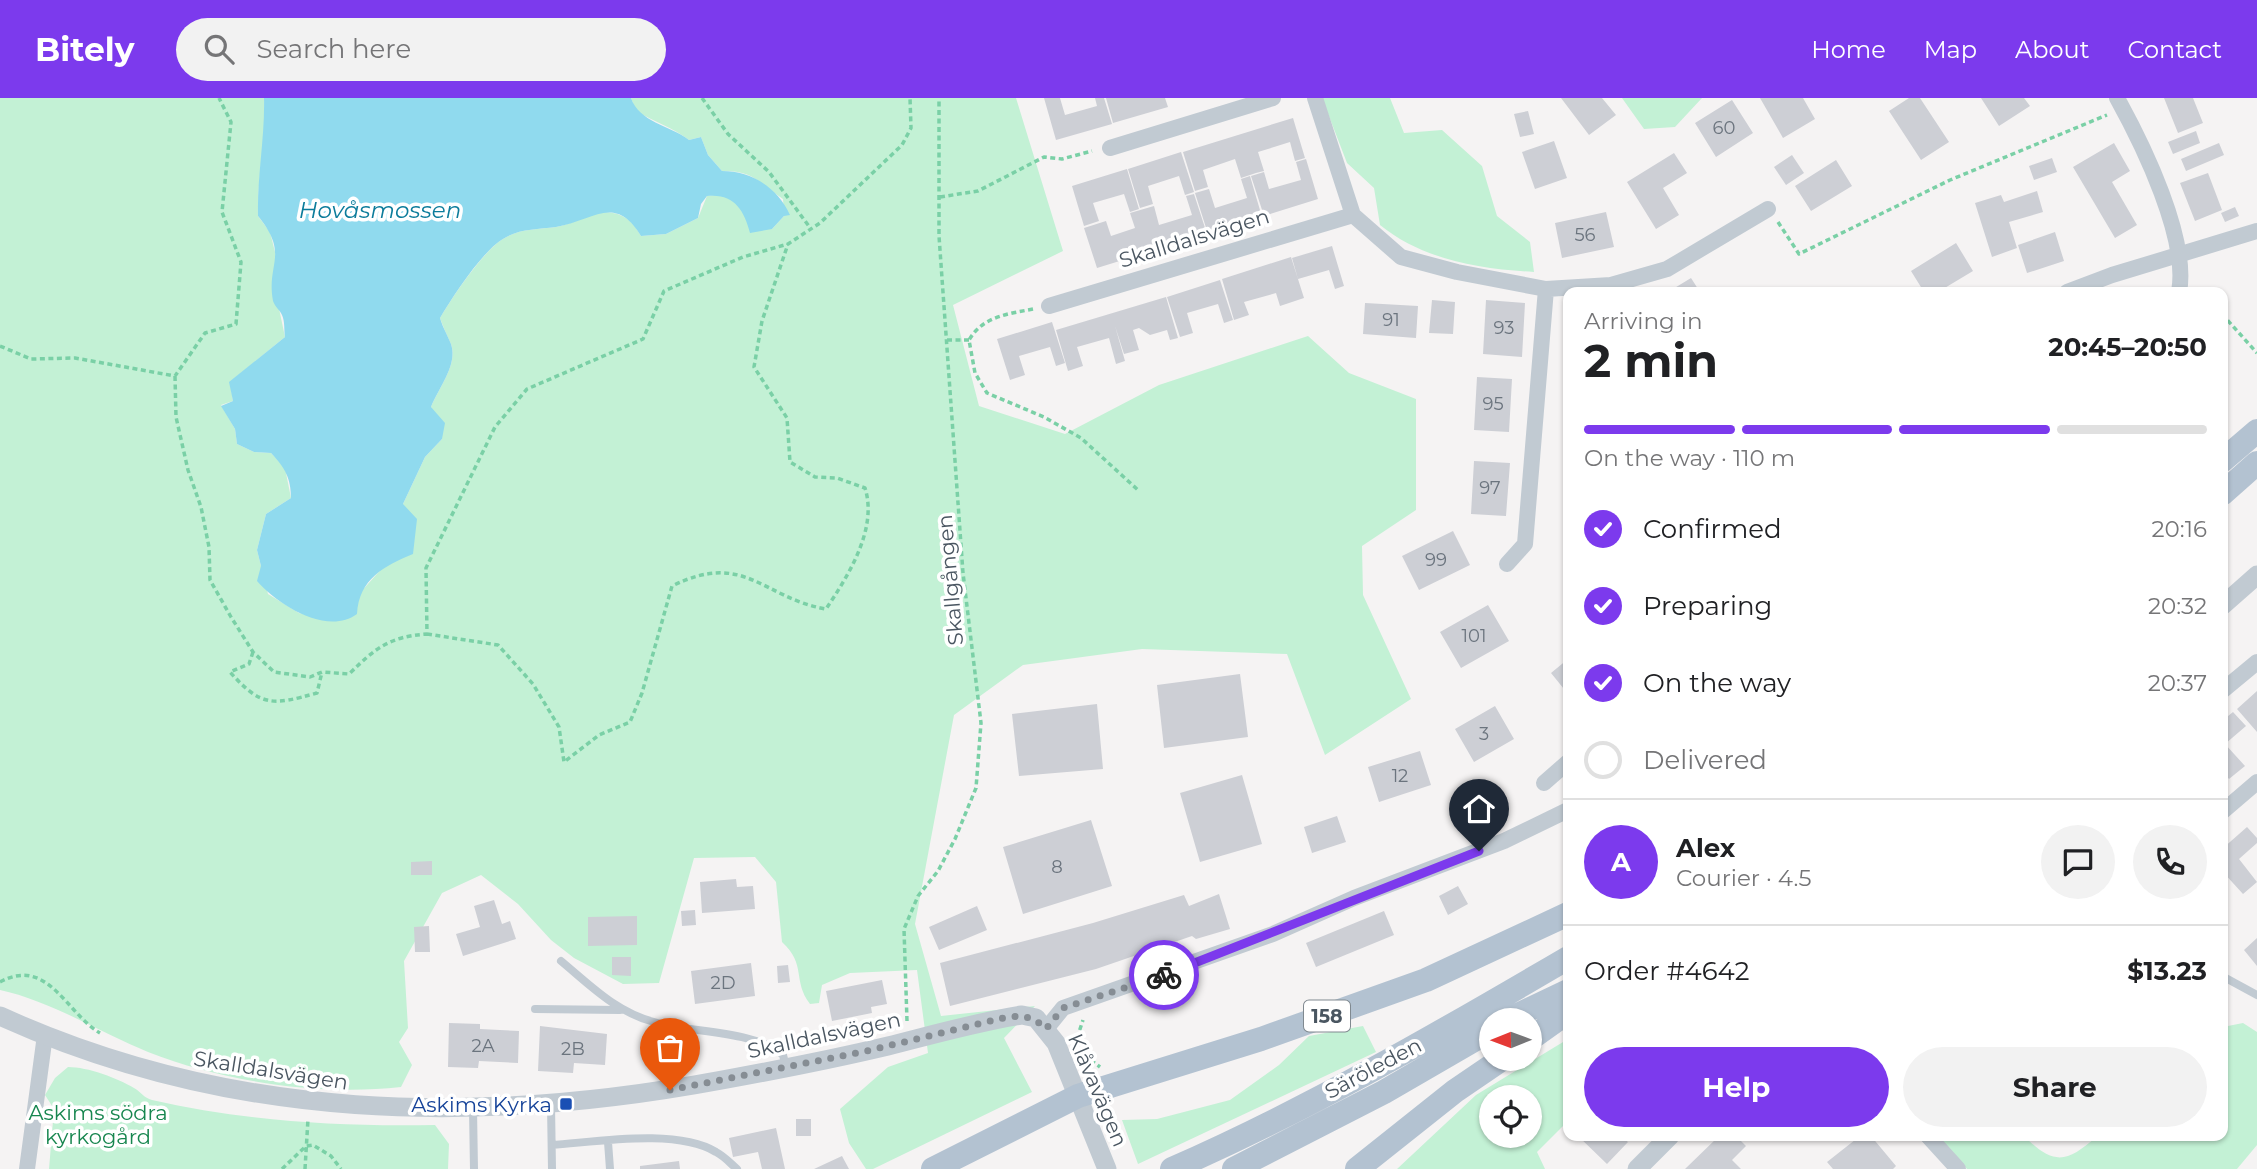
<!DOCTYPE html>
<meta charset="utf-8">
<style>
:root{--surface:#fff;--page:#f2f2f2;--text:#202124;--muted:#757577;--line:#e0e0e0;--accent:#7c3aed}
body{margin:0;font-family:Montserrat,sans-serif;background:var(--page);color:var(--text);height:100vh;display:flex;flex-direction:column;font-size:26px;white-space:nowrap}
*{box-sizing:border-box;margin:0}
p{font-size:23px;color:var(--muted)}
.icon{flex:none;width:38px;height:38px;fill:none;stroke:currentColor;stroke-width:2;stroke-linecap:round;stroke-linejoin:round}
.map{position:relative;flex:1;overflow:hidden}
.drawer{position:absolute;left:1563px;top:189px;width:665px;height:854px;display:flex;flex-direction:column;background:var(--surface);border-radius:14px;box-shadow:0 2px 5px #0004}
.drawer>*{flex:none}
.needle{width:46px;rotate:269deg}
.tools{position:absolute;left:1479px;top:910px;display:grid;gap:14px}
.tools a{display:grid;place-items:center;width:63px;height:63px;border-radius:50%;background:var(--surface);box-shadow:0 2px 5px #0004;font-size:35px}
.pin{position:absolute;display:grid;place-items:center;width:60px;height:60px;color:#fff;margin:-72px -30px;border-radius:50% 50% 50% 0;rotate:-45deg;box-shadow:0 0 7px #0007}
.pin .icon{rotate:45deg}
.courier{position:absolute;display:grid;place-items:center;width:70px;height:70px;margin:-35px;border:5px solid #7c3aed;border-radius:50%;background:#fff;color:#222;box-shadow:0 2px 9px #0007}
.summary em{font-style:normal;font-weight:700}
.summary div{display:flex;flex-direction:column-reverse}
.summary{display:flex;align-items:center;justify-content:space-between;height:119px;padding:0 21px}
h1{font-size:46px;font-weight:700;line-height:52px}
.bar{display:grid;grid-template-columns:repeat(4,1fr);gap:10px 7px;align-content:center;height:84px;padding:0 21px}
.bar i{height:9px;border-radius:5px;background:var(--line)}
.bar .on{background:var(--accent)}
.bar p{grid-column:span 4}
.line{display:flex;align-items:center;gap:18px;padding:0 21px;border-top:2px solid var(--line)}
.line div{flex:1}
.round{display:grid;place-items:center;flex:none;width:74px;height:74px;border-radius:37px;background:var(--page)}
ol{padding:0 21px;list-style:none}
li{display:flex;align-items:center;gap:21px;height:77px}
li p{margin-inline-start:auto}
li .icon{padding:7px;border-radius:50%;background:var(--accent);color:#fff;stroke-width:4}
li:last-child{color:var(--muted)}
li i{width:38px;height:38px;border:4px solid var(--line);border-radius:50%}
.primary-button{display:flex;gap:14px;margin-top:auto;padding:14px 21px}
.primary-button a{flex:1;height:80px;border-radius:42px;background:var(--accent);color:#fff;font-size:28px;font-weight:700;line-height:80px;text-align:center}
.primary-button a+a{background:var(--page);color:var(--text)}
header{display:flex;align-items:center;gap:42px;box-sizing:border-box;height:98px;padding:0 35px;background:var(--accent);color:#fff}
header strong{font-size:33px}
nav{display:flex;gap:38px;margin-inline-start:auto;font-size:24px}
.search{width:490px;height:63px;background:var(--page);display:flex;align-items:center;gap:18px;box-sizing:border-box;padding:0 24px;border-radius:38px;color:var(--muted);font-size:26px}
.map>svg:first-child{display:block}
</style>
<header>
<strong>Bitely</strong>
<div class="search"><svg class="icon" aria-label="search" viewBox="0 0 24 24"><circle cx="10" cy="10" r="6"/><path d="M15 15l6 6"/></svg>Search here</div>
<nav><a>Home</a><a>Map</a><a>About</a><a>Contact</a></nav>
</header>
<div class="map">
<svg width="2257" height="1071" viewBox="0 0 2257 1071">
<rect width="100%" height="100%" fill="#f5f3f3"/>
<path fill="#c3f1d5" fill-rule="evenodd" d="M0,0H264C267,39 257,79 258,118L270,134L277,162L273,182L285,239L230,284L233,303L221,307L235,331L237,346L254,354L271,355L285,370L291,400L266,416L257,452L268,496L299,515L311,518L358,497L385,467L413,455L403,406L425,359L442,341L431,309C439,289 458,267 451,246C447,237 443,229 440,220C453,198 477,163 496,146C515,130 534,132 556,129C576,126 593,111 613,115C628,118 634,126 641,138L666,136L698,120L707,98L723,96L772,131L784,118L783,101C759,85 753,72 722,73L708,57L701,39L689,42C672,29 654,24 636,13L631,0H1016L1063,153L953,207L979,308L1065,336L1159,287L1308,238L1349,275L1416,301V412L1362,448L1363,497L1411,601L1325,657L1287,556L1142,551L1023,567L954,617L915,826L941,918L1035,908L1004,940L1032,994L873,1071H866L849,1045L840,1011L888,969L928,955L917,872L850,875L822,887L819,905L810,906C792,882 807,867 782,844L776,784L755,759L694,760L659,885L623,886L574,860L551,842L518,806L481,777L442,795L404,863L408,930L399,944L412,967L401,989C319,998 225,984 148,954C102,935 48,902 0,892Z
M1322,0H1390L1404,35L1442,32L1482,68L1497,118L1530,144L1534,174C1480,171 1423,162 1380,127L1374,90L1347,65Z
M1622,0H1702L1675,29L1644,31Z
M2243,925L2257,934V1047L2237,1071H1967L1937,1038H2024C2054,1068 2067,1065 2097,1038H2222L2223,929Z
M1363,928L1376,954L1138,1066L1122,1022L1157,1021L1230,1002L1279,967L1309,938Z
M1568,941V1023L1537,1054L1545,1071H1397L1476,997ZM1491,999H1530V1038H1491Z
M68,969C88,969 117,980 134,990C141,994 144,1000 152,1002C244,1023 341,1029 435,1027L449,1046L448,1071H49L54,1011L45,997L55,980Z"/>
<path fill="#90daee" d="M264,0H631C639,24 669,27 689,42L701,39L708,57L722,73C752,73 778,90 790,117L784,118L772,131L750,135C744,111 733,95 707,98L701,106L698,120L666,136L641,138C615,95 593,123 556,129C534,132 515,130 496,146C477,162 453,198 440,220C443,230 447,236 451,246C458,267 439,289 431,309L445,325L442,341L425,359L403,406L417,421L413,456C384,468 359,481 357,516C327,538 278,507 257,483L261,468L257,452L266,416L291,400C291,380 285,370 271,355L254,354L237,346L235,331L221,308L233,303L229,284L285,239C284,233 285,223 282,217C280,212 275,209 273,203C266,165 290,157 258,118C257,78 265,39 264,0Z"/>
<path fill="#cdcfd5" d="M1044,0H1060L1065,17L1097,8L1095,0H1104L1112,26L1056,42Z
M1106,0H1165L1168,9L1113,25Z
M1561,0H1602L1616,17L1589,37Z
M1760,0H1803L1815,21L1783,40Z
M1909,0H1920L1949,44L1921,62L1889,13Z
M1981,0H2024L2030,8L1999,28Z
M2164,0H2193L2203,25L2178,35Z
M1732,2L1753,35L1716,59L1695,25Z
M1528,13L1534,36L1520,39L1514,16Z
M1293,20L1305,60L1295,63L1290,44L1258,54L1264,73L1256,75L1241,80L1235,61L1203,72L1208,89L1195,93L1183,54Z
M2196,33L2200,45L2173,56L2168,44Z
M1554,43L1567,80L1535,91L1522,54Z
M2114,45L2130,73L2112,84L2137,127L2115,140L2073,69Z
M2219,45L2224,57L2186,73L2181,61Z
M1181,54L1194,94L1185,97L1179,78L1148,88L1153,106L1140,110L1128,71Z
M1674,55L1687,75L1663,90L1679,117L1656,131L1627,84Z
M1792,57L1804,75L1786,87L1774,69Z
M2052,60L2057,74L2034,82L2029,68Z
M1306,61L1318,101L1264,118L1251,78L1264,74L1269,91L1301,82L1296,64Z
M1836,62L1852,88L1811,113L1795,88Z
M1127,71L1139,111L1130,114L1124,96L1093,105L1099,123L1084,128L1072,88Z
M2208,75L2222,112L2195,123L2180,85Z
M1250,78L1262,119L1208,136L1195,95L1209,91L1215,110L1247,100L1241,81Z
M2037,93L2043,114L2009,124L2017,150L1992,159L1975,105L2001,97L2004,104Z
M1194,96L1207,136L1097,170L1084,130L1106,123L1111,138L1135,130L1130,115L1154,108L1159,127L1192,117L1186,98Z
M2235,109L2239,118L2225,124L2221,115Z
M1606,114L1614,149L1562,160L1555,125Z
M2055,134L2064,163L2027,175L2018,147Z
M1956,145L1973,173L1938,194H1924L1911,173Z
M1332,148L1344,188L1335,191L1329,172L1298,181L1292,160Z
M1291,159L1304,200L1280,208L1276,195L1244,204L1249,217L1234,222L1222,181Z
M1691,180L1700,194H1668Z
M1220,182L1233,222L1224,225L1218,206L1187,215L1193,235L1180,239L1167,199Z
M1166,199L1178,240L1170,242L1167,232L1150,237L1139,230L1133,232L1139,252L1124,256L1115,228L1125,263L1116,266L1109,240L1077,249L1083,268L1068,273L1056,232Z
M1432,202L1455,204L1453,236L1429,235Z
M1486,202L1525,205L1522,259L1483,256Z
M1365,205L1418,208L1416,240L1363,236Z
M1052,224L1065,265L1056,268L1050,249L1019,258L1025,277L1010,282L997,241Z
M1477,279L1512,281L1509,334L1474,332Z
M1474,363L1510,365L1506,418L1471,416Z
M1453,433L1470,467L1419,492L1402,458Z
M1488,507L1509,543L1461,570L1440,534Z
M1568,561V596L1551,575Z
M1240,576L1248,639L1164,650L1157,587Z
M2257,593V634L2237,611Z
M1097,606L1103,671L1019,678L1012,616Z
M1495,608L1514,641L1474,664L1455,631Z
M2233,614L2246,628L2225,646L2245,668L2229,681L2222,673V623Z
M1420,653L1431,687L1379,704L1368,669Z
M1242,677L1262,746L1200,764L1180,695Z
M1337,718L1346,744L1312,755L1304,729Z
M1091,722L1112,788L1023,816L1003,749Z
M2247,729L2257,740V745L2239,761L2257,784L2243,796L2222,773V751Z
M432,763V777H411V764Z
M736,781L737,789L753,788L755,811L702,815L700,784Z
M1458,788L1468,806L1448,817L1439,798Z
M1219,796L1230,831L1196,841L1192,838L1096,871L950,908L940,865L1093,825L1184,797L1189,808Z
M494,802L502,826L510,823L516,841L463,858L456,836L480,829L474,808Z
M977,808L987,832L939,852L929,829Z
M695,812L696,827L682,828L681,813Z
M1384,813L1394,837L1316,869L1306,845Z
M637,818V847L588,848V819Z
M429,828L430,854H415L414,829Z
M2257,840V868L2244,852Z
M612,859H631V878L612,877Z
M751,865L755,898L695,906L691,873Z
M788,867L790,884L778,885L777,868Z
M882,882L887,906L871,909L872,915L832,923L826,893Z
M449,925L480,926V931L519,933L518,965L479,963L478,970L448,969Z
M540,928L607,936L605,967L574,965L573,975L538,973Z
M796,1021H811V1038H796Z
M776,1030L785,1071H762L758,1054L733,1059L729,1040Z
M1578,1038H1621L1628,1044L1607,1066Z
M1719,1038H1736L1746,1048L1732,1062L1741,1071H1685Z
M1860,1038H1871L1896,1068L1893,1071H1833L1827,1064Z
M842,1058L849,1071H814Z
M679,1063L680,1071H640V1068Z"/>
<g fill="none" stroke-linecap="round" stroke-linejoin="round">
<path stroke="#7ad0a6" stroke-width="3.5" stroke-dasharray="5 3.5" stroke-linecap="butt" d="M702,0L728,36L769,74L811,131
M940,99L978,93L1044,59L1062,61L1092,53
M1778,124L1799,156L1950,82L2107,17
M1033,211C1008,216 983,218 969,242L975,275L987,295L1044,319L1081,340L1138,392
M2222,216L2257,255
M947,242H969
M0,248L31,261L75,260L175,278L205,235L236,226L241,164L222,114L231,24L219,0
M175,278L176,319L188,372L201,409L209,449L210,482L231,519L253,554L274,574L310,579L322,574L349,576C376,550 388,539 427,536L426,470L495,329L527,291L643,241L664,193L743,159L788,146L820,125L902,47L911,30L910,0
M427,536L498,547L533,586L559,629L564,664L599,637L630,624L642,595L672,488C745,452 762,500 826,511C848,478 878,431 865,390L837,380L815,379L790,364L787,320L754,269L762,223L788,146
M253,554L249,566L230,574C262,610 273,607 317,595L322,574
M0,884C48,858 66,915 100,935
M907,923L904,831L918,798L938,773L955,741L976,690L981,625L963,475L939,138V0
M1077,940L1083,922
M1084,957L1100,969
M282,1071L306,1048L313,1047L331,1058L341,1071
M305,1071L308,1021"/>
<path stroke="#c1cad2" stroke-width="8" d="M561,863C591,888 616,914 654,924C691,935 754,932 783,957L786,969
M2222,878L2257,897
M535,911L620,912
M551,1007L552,1071
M473,1011L474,1071
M608,1044L610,1071
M552,1047C596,1044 677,1030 716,1054C724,1058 730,1065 737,1071"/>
<path stroke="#c1cad2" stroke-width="16" d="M1315,0L1353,117L1401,159L1457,174L1546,191L1611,187L1667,171L1768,111
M2117,0C2143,47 2189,141 2179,194
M1110,50L1273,0
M2067,194L2112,177L2257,133
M1049,208L1353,117
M1507,466L1525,446L1546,191
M2222,593L2257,564
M1544,685L1568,664
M2222,714L2257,684
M1046,931L1063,910L1273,836L1354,800L1504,743L1568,712
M1928,1038L1958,1071
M27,1071L45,937"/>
<path stroke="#c1cad2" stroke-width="19" d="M2222,508L2257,477
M0,918C231,1023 476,1028 722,982C777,972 833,961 888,948C932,937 977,924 1022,917L1036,920L1056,945L1107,1071
M1637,1071L1670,1038"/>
<path stroke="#b3c2d1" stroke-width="24" d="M2222,363L2257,333
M2222,396L2257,365
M1507,922L1568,893
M1530,941L1568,914
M933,1071L1078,998L1261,941L1426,882L1568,816
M1172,1071C1309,1011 1440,935 1568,860
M1234,1071L1384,994L1491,932
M1357,1071L1455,993L1502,961"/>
</g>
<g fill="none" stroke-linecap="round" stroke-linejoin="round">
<path stroke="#868d94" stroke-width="7" stroke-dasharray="0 12.6" d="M670,992L867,953L1003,920C1022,917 1032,917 1046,931L1063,910L1164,877"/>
<path stroke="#7c3aed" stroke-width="9" d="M1164,877L1479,753"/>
</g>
<rect fill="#1a4fb4" stroke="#fff" stroke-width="2.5" x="559" y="999" width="14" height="14" rx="3.5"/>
<g text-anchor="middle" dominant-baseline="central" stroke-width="7" stroke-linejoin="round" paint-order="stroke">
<g font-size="18" fill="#6b747e">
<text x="1724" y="30">60</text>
<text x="1585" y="137">56</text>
<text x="1391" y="222">91</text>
<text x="1504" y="230">93</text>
<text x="1493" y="306">95</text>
<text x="1490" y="390">97</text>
<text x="1436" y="462">99</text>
<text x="1474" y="538">101</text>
<text x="1484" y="636">3</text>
<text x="1400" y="678">12</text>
<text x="1057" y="769">8</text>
<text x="723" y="885">2D</text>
<text x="483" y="948">2A</text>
<text x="573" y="951">2B</text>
</g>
<rect fill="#fff" stroke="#808990" stroke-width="2" x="1304" y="902.5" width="46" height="31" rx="5"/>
<g font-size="19" font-weight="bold" fill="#4a5661">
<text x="1327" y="918">158</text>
</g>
<g font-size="21" fill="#4a5661" stroke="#fff">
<text transform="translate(1194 140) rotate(-17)">Skalldalsvägen</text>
<text transform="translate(950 482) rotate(-95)">Skallgången</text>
<text transform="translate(824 937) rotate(-12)">Skalldalsvägen</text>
<text transform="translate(1373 970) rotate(-28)">Säröleden</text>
<text transform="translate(271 972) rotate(9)">Skalldalsvägen</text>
<text transform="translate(1098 992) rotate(67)">Klåvavägen</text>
</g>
<g font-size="21" fill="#164399" stroke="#fff" text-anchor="end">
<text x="552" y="1006">Askims Kyrka</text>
</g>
<g font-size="21" fill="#17864f" stroke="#fff">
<text x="98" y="1014">Askims södra<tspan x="98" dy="24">kyrkogård</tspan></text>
</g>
<g font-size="23" font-style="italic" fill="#0c7c9b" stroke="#fff">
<text x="380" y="112">Hovåsmossen</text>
</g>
</g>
</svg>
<div class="tools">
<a><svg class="needle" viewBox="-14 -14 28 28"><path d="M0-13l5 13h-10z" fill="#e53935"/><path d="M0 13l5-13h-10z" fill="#757577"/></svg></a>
<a><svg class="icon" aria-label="locate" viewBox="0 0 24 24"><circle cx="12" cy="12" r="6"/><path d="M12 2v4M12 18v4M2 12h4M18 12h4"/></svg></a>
</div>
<div class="pin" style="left:670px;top:992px;background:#ea580c"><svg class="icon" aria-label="bag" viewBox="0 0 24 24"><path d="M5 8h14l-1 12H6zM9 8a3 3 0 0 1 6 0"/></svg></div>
<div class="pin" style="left:1479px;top:753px;background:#1f2937"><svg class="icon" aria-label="home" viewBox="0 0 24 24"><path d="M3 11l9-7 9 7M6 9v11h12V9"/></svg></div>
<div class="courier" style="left:1164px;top:877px"><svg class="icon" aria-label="bike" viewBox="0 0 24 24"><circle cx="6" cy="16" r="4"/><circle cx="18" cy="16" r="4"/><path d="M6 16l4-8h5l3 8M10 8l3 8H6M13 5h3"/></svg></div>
<section class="drawer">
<div class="summary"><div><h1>2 min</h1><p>Arriving in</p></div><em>20:45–20:50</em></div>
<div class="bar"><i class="on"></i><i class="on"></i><i class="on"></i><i></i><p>On the way · 110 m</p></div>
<ol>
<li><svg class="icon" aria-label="check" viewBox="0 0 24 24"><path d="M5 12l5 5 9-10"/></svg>Confirmed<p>20:16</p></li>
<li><svg class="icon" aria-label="check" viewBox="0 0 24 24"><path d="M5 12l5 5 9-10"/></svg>Preparing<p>20:32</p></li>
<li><svg class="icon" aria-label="check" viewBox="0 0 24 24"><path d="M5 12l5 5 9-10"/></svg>On the way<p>20:37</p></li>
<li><i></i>Delivered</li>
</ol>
<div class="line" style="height:126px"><b class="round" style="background:var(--accent);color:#fff">A</b><div><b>Alex</b><p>Courier · 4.5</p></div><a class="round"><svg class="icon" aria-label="chat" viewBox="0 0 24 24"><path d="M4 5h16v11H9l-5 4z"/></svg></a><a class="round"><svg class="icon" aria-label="phone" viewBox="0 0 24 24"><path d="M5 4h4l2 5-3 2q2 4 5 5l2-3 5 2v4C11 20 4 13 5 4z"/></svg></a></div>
<div class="line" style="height:91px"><div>Order #4642</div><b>$13.23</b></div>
<div class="primary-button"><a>Help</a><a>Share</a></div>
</section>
</div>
